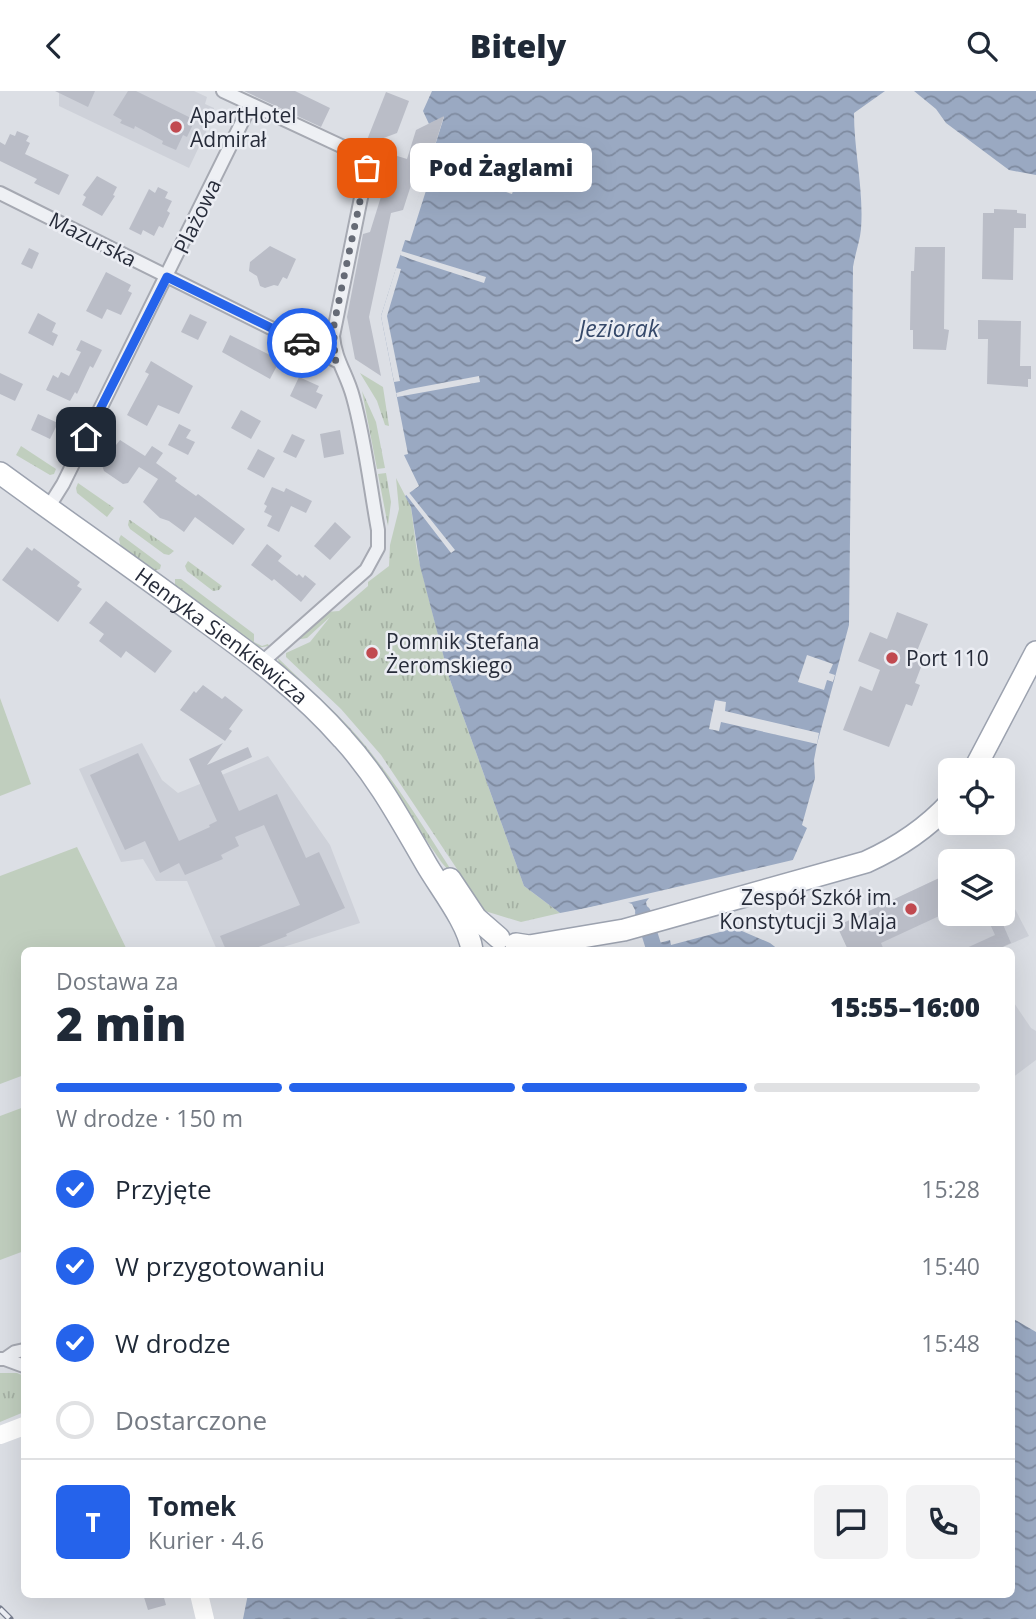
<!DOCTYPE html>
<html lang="pl">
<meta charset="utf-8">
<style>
:root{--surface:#fff;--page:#f2f2f3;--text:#1f2937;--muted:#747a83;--line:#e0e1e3;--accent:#2563eb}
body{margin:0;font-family:"Open Sans",sans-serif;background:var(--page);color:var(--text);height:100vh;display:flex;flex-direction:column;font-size:26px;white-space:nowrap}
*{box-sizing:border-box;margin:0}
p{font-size:23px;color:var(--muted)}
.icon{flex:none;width:38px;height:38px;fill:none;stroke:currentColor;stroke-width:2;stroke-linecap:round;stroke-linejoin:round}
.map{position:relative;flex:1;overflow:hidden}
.sheet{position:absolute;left:21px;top:856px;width:994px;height:651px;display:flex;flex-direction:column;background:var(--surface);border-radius:10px;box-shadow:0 7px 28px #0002}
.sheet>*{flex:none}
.tools{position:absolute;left:938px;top:667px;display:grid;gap:14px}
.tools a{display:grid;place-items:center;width:77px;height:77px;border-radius:10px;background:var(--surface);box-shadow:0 7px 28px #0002;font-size:35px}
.pin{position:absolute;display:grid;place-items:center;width:60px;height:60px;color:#fff;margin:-30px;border-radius:14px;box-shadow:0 4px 10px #0006}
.courier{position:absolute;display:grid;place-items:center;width:70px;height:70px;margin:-35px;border:5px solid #2563eb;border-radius:50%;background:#fff;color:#222;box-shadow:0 2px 9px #0007}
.bubble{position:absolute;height:49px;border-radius:10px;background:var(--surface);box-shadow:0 7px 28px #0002;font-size:23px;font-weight:800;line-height:49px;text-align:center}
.summary em{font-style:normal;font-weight:800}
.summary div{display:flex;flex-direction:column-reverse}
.summary{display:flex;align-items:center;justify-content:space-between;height:119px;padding:0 35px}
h1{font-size:46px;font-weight:800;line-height:52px}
.bar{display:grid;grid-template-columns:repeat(4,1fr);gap:10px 7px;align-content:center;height:84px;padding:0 35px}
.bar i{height:9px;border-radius:5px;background:var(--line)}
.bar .selected{background:var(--accent)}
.bar p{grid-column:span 4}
.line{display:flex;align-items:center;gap:18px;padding:0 35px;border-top:2px solid var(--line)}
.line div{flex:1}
.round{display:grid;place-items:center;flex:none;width:74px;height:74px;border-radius:10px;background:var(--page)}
ol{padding:0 35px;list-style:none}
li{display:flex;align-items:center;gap:21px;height:77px}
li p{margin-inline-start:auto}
li .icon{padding:7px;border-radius:50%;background:var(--accent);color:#fff;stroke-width:4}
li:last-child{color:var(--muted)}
li i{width:38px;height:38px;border:4px solid var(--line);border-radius:50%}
header{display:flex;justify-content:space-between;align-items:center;height:91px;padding:0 35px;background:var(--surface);font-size:32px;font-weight:800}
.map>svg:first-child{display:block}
</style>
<header><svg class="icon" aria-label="back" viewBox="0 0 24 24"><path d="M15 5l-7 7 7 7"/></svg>Bitely<svg class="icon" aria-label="search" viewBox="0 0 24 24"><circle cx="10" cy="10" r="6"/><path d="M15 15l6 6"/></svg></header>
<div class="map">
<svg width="1036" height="1528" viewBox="0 0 1036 1528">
<defs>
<pattern id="grass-tufts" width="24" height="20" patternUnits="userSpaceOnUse" patternTransform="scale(1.75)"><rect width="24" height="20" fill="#c0cebe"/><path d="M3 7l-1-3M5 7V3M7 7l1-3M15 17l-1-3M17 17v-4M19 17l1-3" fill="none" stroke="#a5b1a4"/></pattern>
<pattern id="water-waves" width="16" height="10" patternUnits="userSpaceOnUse" patternTransform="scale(1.75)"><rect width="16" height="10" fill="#9aa9c2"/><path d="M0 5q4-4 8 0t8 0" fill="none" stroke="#7e8a9f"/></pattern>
</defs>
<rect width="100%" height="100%" fill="#dcdfe5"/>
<path fill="#ced1d9" d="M59,0H194L207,6L205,13L214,17L213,26L189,77L59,15Z
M142,652L162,689L178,702L268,665L330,754L360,832L274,859H217L187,790H156L143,768L121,771L79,678Z
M950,782V822H1003V795L1029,845L996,859H849L837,835Z
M1012,909L1031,937L1036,940V969L1012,987Z"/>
<path fill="url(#grass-tufts)" d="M360,282L383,296L389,335L385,334L377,310Z
M362,300L376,331L385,377L377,378Z
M21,355L56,378L54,383L50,384L16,364Z
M386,382L391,411L388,435L378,383Z
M396,387L411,416L417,462L449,586L524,795L560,822L521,831L485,820L381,664L341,618L286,566V562L310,551L330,526L307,547L295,549L326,521L339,520L368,495V491L389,475L390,454L399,418Z
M78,392L114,417L107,426L77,402L76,397Z
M129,429H130L174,460L169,464L164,463L130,438L128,434Z
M121,444L156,470L161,474L160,478L154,480L121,457L119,448Z
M188,470L222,495L219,499L213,500L187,480L185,475Z
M175,488H181L254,543V551L262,555L268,553L269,555L256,557L175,496Z
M278,567C305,594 334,618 359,647C396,691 427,741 458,790L442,772L415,733L279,574Z
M0,1282H17L24,1285V1321L0,1331Z"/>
<path fill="#c0cebe" d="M0,607L31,693L0,705Z
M77,756L127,859H24V984L0,993V785Z
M24,1016V1160L0,1169V1025Z"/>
<path fill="url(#water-waves)" d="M432,0H885L854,22C854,61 864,99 861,138C860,150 855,163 853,176L849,534L817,653L814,669L815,687L802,734L807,737L792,771L652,803L646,811L648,820L637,823L632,813L624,810L560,822L524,795L449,586L420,475L411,416L405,405L419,395L404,364L408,363L381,225L444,26L429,33L423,20Z
M914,0H1036V84L1009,79L946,32L936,18Z
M735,837L770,852L779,859H634L670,849L671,854Z
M1012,1227L1036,1241V1528H243L248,1503H1012Z"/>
<path fill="#dcdfe5" d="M429,70L514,97L512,103L441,80L428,75Z
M425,85L430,87L410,150L404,149Z
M401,160L486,186L484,192L413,169L400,164Z
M396,177L401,178L387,225L400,290L394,291L381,225Z
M479,285L480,291L397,306L396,302L410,298Z
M407,399L455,459L451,462L404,401Z
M807,564L833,573L829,582L835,584L833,591L827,589L824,599L798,591Z
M715,609L726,611L725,620L819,642L817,653L721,631L719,640L709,638Z
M797,768L794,773L598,819L561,826L556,824Z"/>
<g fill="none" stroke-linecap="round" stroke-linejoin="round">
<path stroke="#9aa9c2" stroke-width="16" d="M643,822L653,854"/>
</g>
<path fill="#babdc7" d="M55,0H95L88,16Z
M128,0H136L195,29L187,46L183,44L176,59L162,53L163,50L135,35L134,38L120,32L122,29L113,24Z
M244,0H295L330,17L321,36Z
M386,1L409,10L397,42L365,54Z
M444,25L430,70L420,66L403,119L391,122L369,226L381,285L355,268L347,226L363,143L370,141L394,64L407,68L416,39Z
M17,40L29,45L26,50L30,52L25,63L69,84L59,104L34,92L37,88L0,70V51L5,54L10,43L15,45Z
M97,85L117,96L113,104L115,105L102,125L82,114L86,106L83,104Z
M158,96L168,101L165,107L172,110L167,120L170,122L163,137L159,135L154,145L143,139L141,144L129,138L149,98L155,102Z
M994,118L1017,119V122L1026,123V137H1014L1013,189L982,188L983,122H994Z
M270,155L296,168L287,188L283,186L278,195L274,194L265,197L260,195L257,185L249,180L250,171Z
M915,156H945L944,238L949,239L946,259L913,258V239H910L911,180H914Z
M29,157L39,162L32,178L21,173Z
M106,181L131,194L128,200L132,202L121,224L107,218L102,228L86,220Z
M38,222L56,232L52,241L58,244L53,255L28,242Z
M190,223L207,231L198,249L181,241Z
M978,229L1021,230L1020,275H1031V288H1028V296L987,293L988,248H978Z
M230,244L280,269L270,288L222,261Z
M81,249L102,259L93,277L90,275L77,303L75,301L70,310L46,299L53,284L58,287L61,281L69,285L81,261L76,259Z
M151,270L193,295L179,323L158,314L147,335L127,324L149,283L145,281Z
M0,282L23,293L15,310L0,303Z
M299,286L319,295L316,301L323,304L316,318L290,305Z
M241,319L261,330L251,348L231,337Z
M38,323L58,332L50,348L31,339Z
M179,333L191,339L186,347L195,351L188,364L168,354Z
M340,339L344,363L324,367L320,343Z
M292,343L305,349L296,367L283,361Z
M120,349L145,365L152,355L163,362L156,372L177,387L175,390L196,405L198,403L245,438L233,454L195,426L184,441L169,430L160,427L143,411L158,388L139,376L128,392L123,393L104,380L102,374L109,364L104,360L111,350L116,354Z
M258,358L275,367L264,387L247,378Z
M272,396L284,401L286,397L312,410L306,422L291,415L279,441L267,435L272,425L264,421L267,415L264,413Z
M335,431L351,446L330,469L314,455Z
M267,453L282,465L278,470L297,485L299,483L303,487L305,484L316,493L301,511L274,488L272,490L251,474Z
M27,456L32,460L34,457L80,491L77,495L82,498L58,531L2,489Z
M106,510L172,560L155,582L126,560L121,567L99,550L104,543L89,532Z
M897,521L928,533L917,560L926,563L915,592L920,594L912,615L906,613L889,656L843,639L860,595L872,600L880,579L858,570L870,541L887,548Z
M203,594L222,608L225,605L243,619L229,638L232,640L225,650L180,619L194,600L196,602Z
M223,652L207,674L248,656L252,666L221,680L239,720L277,703L306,767L319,761L345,817L286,843L287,845L251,859H226L220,845L300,814L264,734L235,746L239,755L221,764L223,768L185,784L179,772L160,782L145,750L125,759L90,684L138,662L179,750L210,736L209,734L217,730L189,668Z
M950,782V820L881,852L884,859H848L837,835Z
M985,822H998L1011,852L996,859H962L995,844Z
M143,1503H163L166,1514L148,1519Z"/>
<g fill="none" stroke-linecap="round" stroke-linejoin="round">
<defs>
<path id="street" d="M223,0L354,61L361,67L367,77L333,245C335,269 347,283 353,306C365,349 370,395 378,439V457L366,479L261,572
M0,102L337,270
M48,417L63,393L248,19
M0,1268H5L24,1275
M5,1268L15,1261L24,1259"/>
<g id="primary">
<path id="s1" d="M0,382C67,431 135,478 202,528C252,564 302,601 343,648C377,685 400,728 425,771C439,796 468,831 472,859"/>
<path d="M974,679L1036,561"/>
<path d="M450,788L476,827L499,847"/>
<path d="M516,853L529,855L624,839L866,771C899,756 926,738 950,712"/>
</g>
</defs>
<use href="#street" stroke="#a6a9b2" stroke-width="16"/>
<use href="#primary" stroke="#9ca2af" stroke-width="24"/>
<use href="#street" stroke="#eef0f4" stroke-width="12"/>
<path stroke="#fff" stroke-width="18" d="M0,1344L24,1335
M199,1503L205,1528"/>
<use href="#primary" stroke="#fff" stroke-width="21"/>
<defs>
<path id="rail" d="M0,1518L10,1528"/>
</defs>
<use href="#rail" stroke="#777d8d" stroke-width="7"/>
<use href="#rail" stroke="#ebedf3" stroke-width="4.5" stroke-dasharray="13" stroke-linecap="butt"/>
</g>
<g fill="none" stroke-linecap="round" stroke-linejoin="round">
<path stroke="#666b76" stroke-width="7" stroke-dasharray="0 12.6" d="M302,252L337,270L334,257V233L367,77"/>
<path stroke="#2563eb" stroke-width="9" d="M86,346L167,186L302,252"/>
</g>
<g fill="#c14a50" stroke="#ebedf3" stroke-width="2.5">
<circle cx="176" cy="36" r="7"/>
<circle cx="372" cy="562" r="7"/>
<circle cx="892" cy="567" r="7"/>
<circle cx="911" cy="818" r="7"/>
</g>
<g text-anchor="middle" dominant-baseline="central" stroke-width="5" stroke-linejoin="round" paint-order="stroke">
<g font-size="21" fill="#272c3a" stroke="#ebedf3" text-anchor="start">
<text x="190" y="24">ApartHotel<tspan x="190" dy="24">Admirał</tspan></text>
<text x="386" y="550">Pomnik Stefana<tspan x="386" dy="24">Żeromskiego</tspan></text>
<text x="906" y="567">Port 110</text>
<text x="897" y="806" text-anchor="end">Zespół Szkół im.<tspan x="897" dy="24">Konstytucji 3 Maja</tspan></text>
</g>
<g font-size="21" fill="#272c3a" stroke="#ebedf3">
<text transform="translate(197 125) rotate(-64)">Plażowa</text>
<text transform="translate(93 148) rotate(27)">Mazurska</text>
<text stroke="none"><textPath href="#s1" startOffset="275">Henryka Sienkiewicza</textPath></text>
</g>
<g font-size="23" font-style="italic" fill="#354869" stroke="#ebedf3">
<text x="619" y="237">Jeziorak</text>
</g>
</g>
</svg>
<div class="tools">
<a><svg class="icon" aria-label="locate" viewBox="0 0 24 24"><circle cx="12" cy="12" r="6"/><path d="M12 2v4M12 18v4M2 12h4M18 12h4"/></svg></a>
<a><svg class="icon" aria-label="layers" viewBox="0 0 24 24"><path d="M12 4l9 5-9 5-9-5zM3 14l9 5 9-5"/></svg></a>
</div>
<div class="pin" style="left:367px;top:77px;background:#ea580c"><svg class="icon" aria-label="bag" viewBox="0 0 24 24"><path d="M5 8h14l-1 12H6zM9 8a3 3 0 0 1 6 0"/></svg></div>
<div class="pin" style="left:86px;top:346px;background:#1f2937"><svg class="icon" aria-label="home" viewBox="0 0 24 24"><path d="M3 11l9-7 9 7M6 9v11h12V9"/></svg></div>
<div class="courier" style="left:302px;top:252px"><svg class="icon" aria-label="car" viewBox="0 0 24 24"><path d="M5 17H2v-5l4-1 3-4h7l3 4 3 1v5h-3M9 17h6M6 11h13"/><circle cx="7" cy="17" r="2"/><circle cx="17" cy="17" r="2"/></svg></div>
<div class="bubble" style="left:410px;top:52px;width:182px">Pod Żaglami</div>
<section class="sheet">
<div class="summary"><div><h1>2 min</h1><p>Dostawa za</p></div><em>15:55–16:00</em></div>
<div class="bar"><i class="selected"></i><i class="selected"></i><i class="selected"></i><i></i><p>W drodze · 150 m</p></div>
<ol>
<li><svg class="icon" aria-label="check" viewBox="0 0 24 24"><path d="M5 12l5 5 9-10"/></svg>Przyjęte<p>15:28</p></li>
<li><svg class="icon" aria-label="check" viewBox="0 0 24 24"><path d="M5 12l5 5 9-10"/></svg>W przygotowaniu<p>15:40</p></li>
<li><svg class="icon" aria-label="check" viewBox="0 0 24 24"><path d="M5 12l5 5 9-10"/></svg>W drodze<p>15:48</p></li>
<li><i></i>Dostarczone</li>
</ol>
<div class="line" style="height:126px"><b class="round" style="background:var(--accent);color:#fff">T</b><div><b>Tomek</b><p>Kurier · 4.6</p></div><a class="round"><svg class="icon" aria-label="chat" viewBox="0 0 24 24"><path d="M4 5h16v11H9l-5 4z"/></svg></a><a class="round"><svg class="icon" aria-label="phone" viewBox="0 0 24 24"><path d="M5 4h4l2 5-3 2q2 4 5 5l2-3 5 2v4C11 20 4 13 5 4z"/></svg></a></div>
</section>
</div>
